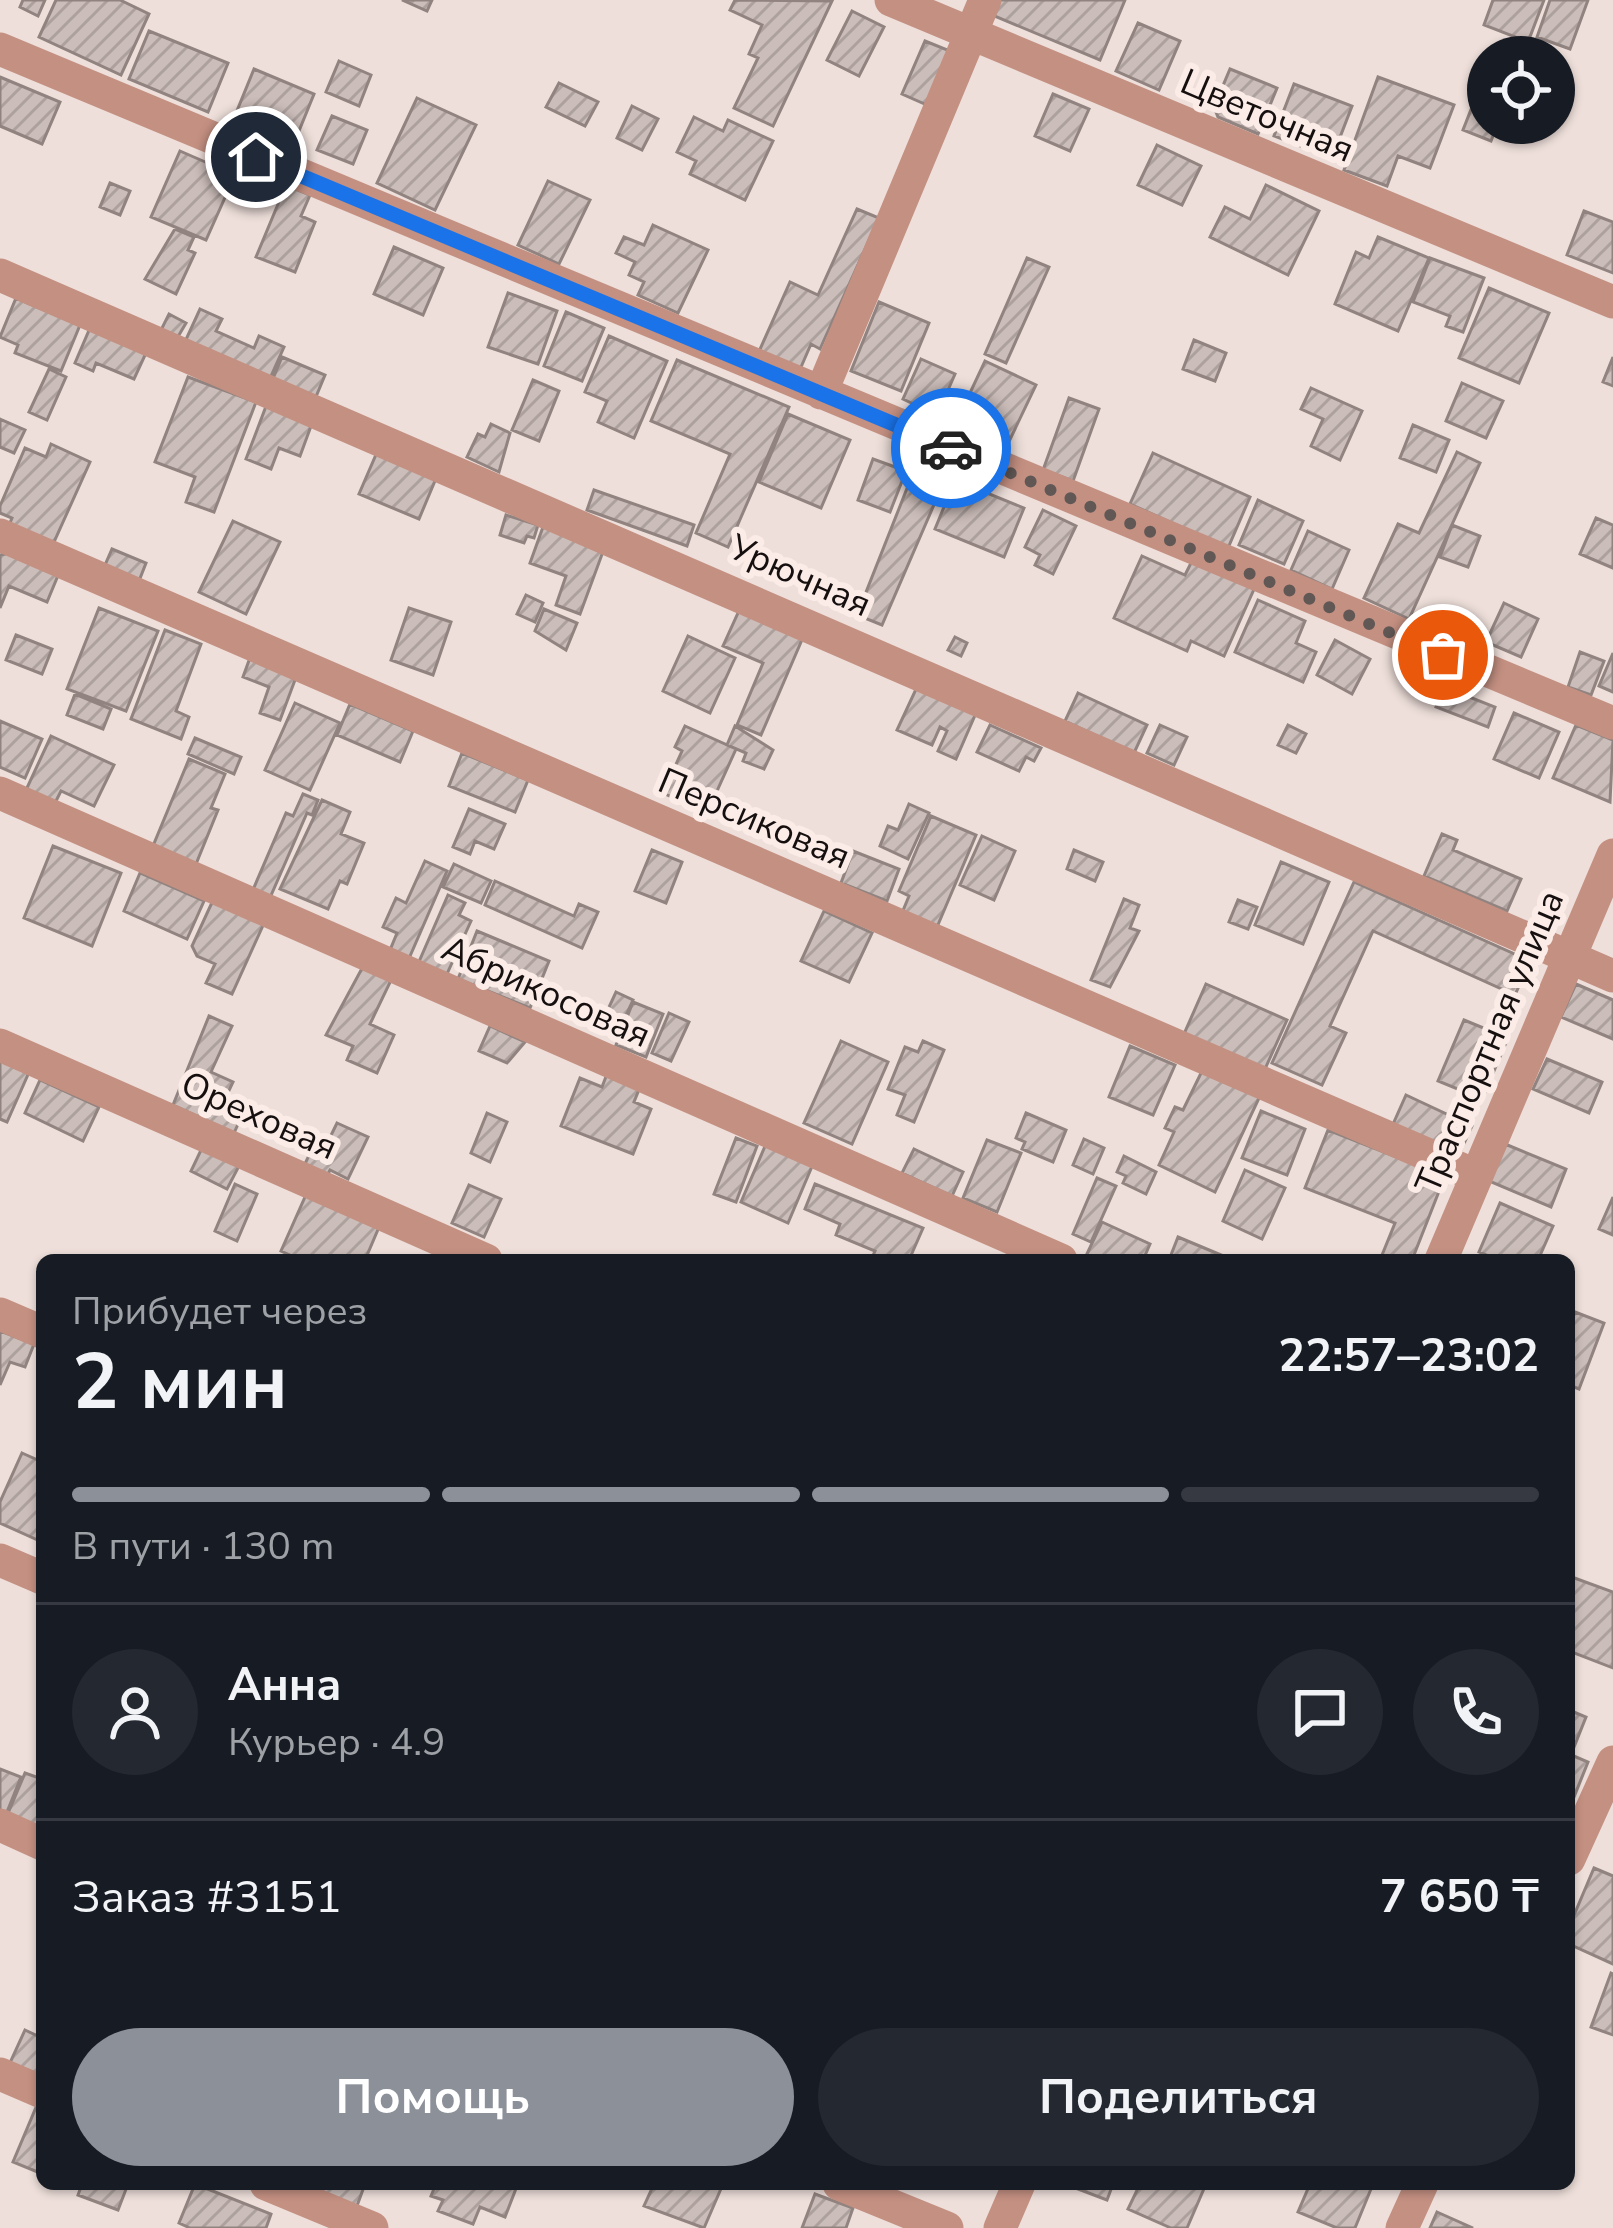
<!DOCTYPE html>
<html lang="ru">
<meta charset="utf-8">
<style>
:root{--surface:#171b24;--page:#242831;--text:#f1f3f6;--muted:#9ea1a6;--line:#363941;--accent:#8c9099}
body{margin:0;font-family:"Nunito Sans",sans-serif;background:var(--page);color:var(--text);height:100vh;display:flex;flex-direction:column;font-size:45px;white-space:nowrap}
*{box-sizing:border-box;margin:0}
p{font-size:39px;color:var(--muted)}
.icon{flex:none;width:66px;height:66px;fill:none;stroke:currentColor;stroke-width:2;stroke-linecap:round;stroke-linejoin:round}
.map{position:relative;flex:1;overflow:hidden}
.drawer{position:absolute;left:36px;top:1254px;width:1539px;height:936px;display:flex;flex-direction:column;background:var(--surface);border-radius:18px;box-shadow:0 3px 9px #0004}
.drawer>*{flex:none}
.controls{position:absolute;left:1467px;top:36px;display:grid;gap:24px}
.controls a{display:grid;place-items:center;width:108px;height:108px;border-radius:50%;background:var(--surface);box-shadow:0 3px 9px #0004;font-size:60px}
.pin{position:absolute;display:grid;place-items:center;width:102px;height:102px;color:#fff;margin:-51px;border:6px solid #fff;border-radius:50%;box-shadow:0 3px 12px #0007}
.courier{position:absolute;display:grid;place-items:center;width:120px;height:120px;margin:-60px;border:9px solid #1a73e8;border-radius:50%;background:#fff;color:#222;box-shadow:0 3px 15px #0007}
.headline em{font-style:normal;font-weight:700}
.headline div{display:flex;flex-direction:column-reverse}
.headline{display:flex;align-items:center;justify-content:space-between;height:204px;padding:0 36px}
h1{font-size:78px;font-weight:700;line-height:90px}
.bar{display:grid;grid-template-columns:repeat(4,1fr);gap:18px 12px;align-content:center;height:144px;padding:0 36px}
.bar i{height:15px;border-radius:9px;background:var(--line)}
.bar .on{background:var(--accent)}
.bar p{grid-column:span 4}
.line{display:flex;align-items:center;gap:30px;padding:0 36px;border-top:3px solid var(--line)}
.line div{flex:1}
.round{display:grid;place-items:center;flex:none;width:126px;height:126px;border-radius:63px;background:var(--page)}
.cta{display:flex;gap:24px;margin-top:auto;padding:24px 36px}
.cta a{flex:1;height:138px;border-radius:72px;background:var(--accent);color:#fff;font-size:48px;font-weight:700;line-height:138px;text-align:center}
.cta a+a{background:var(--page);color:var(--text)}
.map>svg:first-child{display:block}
</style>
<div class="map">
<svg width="1613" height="2228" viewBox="0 0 1613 2228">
<defs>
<pattern id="building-hatch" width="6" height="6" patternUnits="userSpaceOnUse" patternTransform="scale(3)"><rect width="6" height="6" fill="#cbbdb9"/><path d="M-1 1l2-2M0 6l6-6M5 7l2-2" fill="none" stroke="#ada19e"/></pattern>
</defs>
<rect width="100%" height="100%" fill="#eedfda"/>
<path fill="url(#building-hatch)" stroke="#91837f" stroke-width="3" d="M23,0H45L38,16L20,7Z
M56,0H120L149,14L121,75L39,37Z
M402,0H432L427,11Z
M735,0L832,1L773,126L734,108L758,58L749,54L762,25L730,10Z
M998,0H1125L1100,60L992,15Z
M1493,0H1544L1528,42L1484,25Z
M1550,0H1588L1570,49L1537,37Z
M852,11L884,27L859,76L827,60Z
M1138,23L1180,41L1159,90L1116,71Z
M149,31L228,63L208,112L129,79Z
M925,41L950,51L927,105L902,94Z
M339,61L371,75L359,106L326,92Z
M254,69L314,94L292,148L232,123Z
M1230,69L1277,88L1258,134L1218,117L1214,107Z
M0,77L60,102L42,144L0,126Z
M1378,77L1454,105L1430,168L1398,156L1387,186L1344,170Z
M1483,79L1488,81V123H1498L1491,141L1463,130Z
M559,83L598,102L585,126L546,107Z
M1294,84L1352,106L1332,158L1274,136Z
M1053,94L1089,109L1070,151L1035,136Z
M417,98L476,125L435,210L377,183Z
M632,106L658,119L642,150L617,138Z
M332,116L367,130L353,164L317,150Z
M694,117L723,131L728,120L773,141L745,200L690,174L696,161L677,152Z
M1157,145L1201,166L1182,205L1138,185Z
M180,151L235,175L206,240L151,217Z
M548,181L590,200L559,264L518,245Z
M110,183L130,191L120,215L100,207Z
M286,185L310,195L301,216L315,222L295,272L256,257Z
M1266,185L1319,211L1288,275L1210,237L1225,207L1250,219Z
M857,209L879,218L820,349L811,344L798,374L757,356L790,282L818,295Z
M1584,211L1613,222V273L1567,255Z
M653,225L708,250L678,313L638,295L644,282L629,275L635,262L616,253L624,237L644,245Z
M175,229L194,237L188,250L195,253L176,294L145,279Z
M1378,237L1429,258L1398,331L1335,304L1356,252L1369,258Z
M394,247L443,268L423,315L374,294Z
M1027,258L1049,267L1006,363L985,354Z
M1430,258L1484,278L1463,332L1446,326L1450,316L1413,302Z
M1489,288L1549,313L1519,383L1459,358Z
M508,293L557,311L538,364L488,347Z
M16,298L80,325L61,371L15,353L18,345L0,337Z
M879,302L929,323L901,391L851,371Z
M200,309L222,319L216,331L254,348L259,336L284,347L267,385L183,346Z
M566,312L604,328L582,381L544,366Z
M169,314L186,323L176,340L160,332Z
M90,328L146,353L134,379L96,363L93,371L75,363Z
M609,336L667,361L634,438L598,422L607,401L585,392Z
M1194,340L1226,353L1215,381L1183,369Z
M282,357L325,375L315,399L272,381Z
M1613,357V386L1603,382Z
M921,359L955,374L937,415L903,399Z
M677,360L789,407L728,547L696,533L730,454L651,421Z
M985,361L1036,385L1004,452L953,429Z
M49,369L66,377L47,420L29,412Z
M188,377L256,402L214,512L186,502L195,477L155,462Z
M533,380L559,391L539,441L512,430Z
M1462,383L1503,401L1486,438L1446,421Z
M1311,388L1362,411L1340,460L1311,446L1323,419L1301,409Z
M1069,398L1099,409L1073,481L1043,470Z
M268,401L314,418L300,456L279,448L271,469L246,459Z
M788,414L850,440L821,508L759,482Z
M0,419L25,430L14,453L0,447Z
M491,424L510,433L499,472L467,457L478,434L485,437Z
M1413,425L1449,440L1436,472L1400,458Z
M51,444L90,462L54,542L6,532L12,518L0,513V506L25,448L46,457Z
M378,450L437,476L419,519L359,494Z
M1457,452L1480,463L1409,619L1364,598L1398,524L1419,533Z
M1153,453L1250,497L1228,548L1130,504Z
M919,458L949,470L882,625L857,615Z
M873,459L906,471L890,512L858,500Z
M955,480L1024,508L1004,557L935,529Z
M594,490L694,525L687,546L587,510Z
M1258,500L1303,521L1284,564L1239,545Z
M1043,510L1076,526L1053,574L1035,565L1040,555L1025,547Z
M506,515L538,525L534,538L527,536L524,543L500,535Z
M1596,518L1613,525V568L1580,554Z
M233,521L280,542L246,614L199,592Z
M1452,525L1480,536L1468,567L1440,557Z
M543,527L604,549L580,614L556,605L566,576L530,563Z
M1308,531L1349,550L1332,589L1291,570Z
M112,549L146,563L137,586L102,572Z
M10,553L59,573L47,602L9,586L0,608V555Z
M1142,556L1185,575L1193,559L1255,587L1224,656L1191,641L1187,651L1114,618Z
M526,595L543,603L535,622L517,614Z
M1258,600L1305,621L1296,643L1316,652L1303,682L1235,652Z
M743,602L807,628L761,735L737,725L763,663L723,646Z
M1504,603L1538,619L1521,657L1486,642Z
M99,608L158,631L126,711L67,689Z
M409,608L451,622L433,675L391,660Z
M544,609L577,623L566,650L535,631Z
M165,630L201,644L176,711L189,717L181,739L131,719Z
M16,635L52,649L42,674L6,660Z
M688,636L735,658L710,713L663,691Z
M955,637L967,643L961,656L948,650Z
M1335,640L1370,659L1352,694L1317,675Z
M1580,652L1604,661L1591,695L1568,687Z
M1613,653V692L1599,686Z
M251,655L298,672L280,720L260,713L269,687L243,677Z
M917,687L976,713L956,759L938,751L947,731L940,727L932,745L897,730Z
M1444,687L1495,707L1488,727L1436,707Z
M1078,693L1147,725L1134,753L1065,721Z
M75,694L111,709L103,729L67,715Z
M295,703L340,723L310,790L265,770Z
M350,704L413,731L400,762L337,735Z
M1514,713L1559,732L1539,778L1494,759Z
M0,721L42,739L25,778L0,767Z
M990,725L1041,748L1034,761L1026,757L1019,771L977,752Z
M1160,725L1187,737L1174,765L1147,753Z
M1288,725L1306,734L1296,753L1278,745Z
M1576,725L1613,740L1610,802L1553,778Z
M685,726L736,749L707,813L663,793L682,751L675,747Z
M735,726L773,750L764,769L743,761L746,753L727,745Z
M51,736L114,765L94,806L61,791L55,803L26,790Z
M195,738L241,757L234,774L188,754Z
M462,753L528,780L515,812L449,786Z
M189,759L225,774L211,808L218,810L196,864L153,846Z
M303,794L318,800L312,815L307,813L269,900L252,892L286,813L293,816Z
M322,800L350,812L341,834L364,843L347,884L340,881L328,909L280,889Z
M909,804L929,813L908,859L880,846L888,826L898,830Z
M469,809L505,824L494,849L475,841L470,854L453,847Z
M931,816L976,835L937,927L902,913L909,896L899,891Z
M1442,834L1457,840L1453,850L1521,879L1507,911L1424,876Z
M982,836L1015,851L994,900L960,885Z
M53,846L121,873L92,946L24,918Z
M652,850L682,862L666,903L635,891Z
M1074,850L1103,862L1095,881L1067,869Z
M853,851L899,869L887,901L841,883Z
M425,861L447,871L407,963L388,955L397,933L383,927L396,898L406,903Z
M1281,862L1329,882L1303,944L1255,925Z
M454,864L491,881L481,903L443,887Z
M140,873L204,901L187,939L124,911Z
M495,881L574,916L579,904L598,912L582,948L485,905Z
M1354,882L1530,961L1515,995L1373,931L1330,1026L1346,1033L1322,1085L1272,1063Z
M448,895L465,903L459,915L471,921L446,976L418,964Z
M214,898L265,921L232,994L206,983L215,964L197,956L192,946Z
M1124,899L1139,905L1130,928L1139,931L1110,987L1091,980Z
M1238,900L1257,907L1248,929L1229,922Z
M824,911L872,933L849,982L801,961Z
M477,931L549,961L530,1008L458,979Z
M366,961L394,974L370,1024L394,1035L377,1073L347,1060L353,1046L326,1035Z
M1206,984L1287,1020L1265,1069L1184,1034Z
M1576,984L1613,1000V1039L1561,1017Z
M616,992L633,1000L619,1031L604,1018Z
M633,1002L663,1014L646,1057L616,1045Z
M669,1013L689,1022L671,1061L652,1053Z
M209,1016L232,1026L211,1072L233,1082L224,1101L244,1111L234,1133L173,1105Z
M1464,1020L1508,1038L1482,1099L1438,1081Z
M490,1026L525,1042L507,1063L479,1051Z
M841,1041L888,1062L852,1144L804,1123Z
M923,1041L944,1050L914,1122L897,1115L905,1095L888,1089L905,1047L918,1052Z
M1130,1046L1175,1065L1153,1115L1109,1097Z
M0,1057L30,1070L7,1122L0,1119Z
M1547,1059L1602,1082L1589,1113L1533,1089Z
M1203,1069L1260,1096L1215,1192L1159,1165L1174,1132L1165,1128L1175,1107L1183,1110Z
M607,1074L640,1087L634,1102L651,1109L633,1154L561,1126L580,1078L602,1087Z
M40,1080L99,1107L83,1141L25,1113Z
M1406,1095L1472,1126L1456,1161L1390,1131Z
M1261,1111L1305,1129L1287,1175L1242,1158Z
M487,1113L507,1122L490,1162L471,1153Z
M1026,1113L1066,1130L1053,1162L1022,1149L1025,1142L1016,1138Z
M337,1123L368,1137L348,1179L330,1170L326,1178L303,1168L311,1151L321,1156Z
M1328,1130L1445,1176L1412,1260H1380L1395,1223L1305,1188Z
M736,1138L757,1146L736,1202L714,1194Z
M1084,1139L1104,1148L1093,1174L1073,1165Z
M987,1140L1021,1153L997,1212L963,1198Z
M766,1144L813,1164L788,1223L741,1202Z
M1505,1144L1566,1169L1551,1207L1489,1181Z
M202,1148L239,1166L227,1189L191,1171Z
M914,1149L963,1172L952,1196L902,1173Z
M1124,1156L1156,1172L1146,1194L1123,1183L1126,1176L1117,1172Z
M1245,1170L1285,1188L1262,1239L1223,1221Z
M1097,1178L1116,1186L1091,1242L1073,1234Z
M235,1184L257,1194L237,1241L215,1231Z
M815,1184L923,1228L909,1260H871L875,1251L836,1235L840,1224L805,1209Z
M469,1185L501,1199L484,1237L452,1223Z
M309,1188L382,1220L365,1260H301L281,1251Z
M1613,1197V1235L1599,1229Z
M1500,1203L1553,1226L1538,1260H1498L1479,1252Z
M1102,1222L1150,1244L1143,1260L1086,1256Z
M1178,1237L1233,1260H1169Z
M1575,1312L1604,1323L1579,1389L1569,1385V1328Z
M0,1331L34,1344L25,1367L10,1362L0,1385Z
M22,1453L42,1462V1542L0,1523V1502Z
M1569,1576L1613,1592V1668L1569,1651Z
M1569,1710L1586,1717L1574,1747L1569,1745Z
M1569,1754L1588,1762L1574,1797L1569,1795Z
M0,1769L21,1777L7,1812L0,1816Z
M25,1773L42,1779V1834L6,1818Z
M1594,1868L1613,1876V1964L1569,1944V1927Z
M1611,1973L1613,1974V2035L1591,2027Z
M25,2030L42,2038V2079L9,2065Z
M37,2105L42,2107L40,2173L13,2162Z
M82,2184H128L118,2210L78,2195Z
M195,2184L271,2214L266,2228H190L179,2223Z
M279,2184H365L354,2214Z
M436,2184H513L517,2186L505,2217L480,2207L473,2224L438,2211L443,2200L431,2196Z
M654,2184H723L704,2228L644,2206Z
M1065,2184H1113L1107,2200Z
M1140,2184H1206L1187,2228H1171L1128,2209Z
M1310,2184H1373L1355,2228H1337L1298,2212Z
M815,2194L853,2208L846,2228H802Z
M1437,2212L1473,2228H1430Z"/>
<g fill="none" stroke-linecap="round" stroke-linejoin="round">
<path stroke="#c49082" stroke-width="33" d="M891,0L1613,302
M0,49L1613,723
M0,275L1613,976
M821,393L985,0
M0,535L1477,1176
M0,793L1061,1260
M0,1045L486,1260
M1441,1260L1613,855
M0,1314L42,1332
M0,1560L42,1578
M0,1825L42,1844
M1569,1859L1613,1762
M0,2074L42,2092
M266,2184L372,2228
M839,2184L947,2228
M1000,2228L1019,2184
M1402,2228L1422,2184"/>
</g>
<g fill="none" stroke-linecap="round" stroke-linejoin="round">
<path stroke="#615856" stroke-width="12" stroke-dasharray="0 21.6" d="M951,448L1443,655"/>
<path stroke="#1a73e8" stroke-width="15" d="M256,157L951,448"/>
</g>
<g text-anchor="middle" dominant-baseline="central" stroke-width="12" stroke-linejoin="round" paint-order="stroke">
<g font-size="36" fill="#15100f" stroke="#fbece7">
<text transform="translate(1267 116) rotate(23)">Цветочная</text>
<text transform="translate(800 576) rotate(24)">Урючная</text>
<text transform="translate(754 819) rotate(23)">Персиковая</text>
<text transform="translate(546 992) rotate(24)">Абрикосовая</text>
<text transform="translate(1490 1042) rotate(-67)">Траспортная улица</text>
<text transform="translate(259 1116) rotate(24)">Ореховая</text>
</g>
</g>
</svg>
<div class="controls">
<a><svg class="icon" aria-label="locate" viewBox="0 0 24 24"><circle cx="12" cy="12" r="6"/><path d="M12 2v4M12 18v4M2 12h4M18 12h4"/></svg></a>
</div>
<div class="pin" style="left:1443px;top:655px;background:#ea580c"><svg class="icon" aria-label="bag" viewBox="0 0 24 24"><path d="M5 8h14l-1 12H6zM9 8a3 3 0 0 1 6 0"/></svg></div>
<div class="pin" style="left:256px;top:157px;background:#1f2937"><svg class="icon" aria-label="home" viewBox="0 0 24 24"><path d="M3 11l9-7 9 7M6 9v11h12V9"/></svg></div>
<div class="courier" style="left:951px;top:448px"><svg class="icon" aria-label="car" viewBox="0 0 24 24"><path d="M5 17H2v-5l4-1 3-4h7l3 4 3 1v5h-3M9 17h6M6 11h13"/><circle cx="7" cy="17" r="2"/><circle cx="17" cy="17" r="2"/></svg></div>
<section class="drawer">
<div class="headline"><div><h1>2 мин</h1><p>Прибудет через</p></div><em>22:57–23:02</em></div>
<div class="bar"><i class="on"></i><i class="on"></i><i class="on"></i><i></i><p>В пути · 130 m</p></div>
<div class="line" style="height:216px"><a class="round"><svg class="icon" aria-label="person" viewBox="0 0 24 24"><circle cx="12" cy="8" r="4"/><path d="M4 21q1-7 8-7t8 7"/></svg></a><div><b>Анна</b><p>Курьер · 4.9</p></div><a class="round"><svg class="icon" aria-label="chat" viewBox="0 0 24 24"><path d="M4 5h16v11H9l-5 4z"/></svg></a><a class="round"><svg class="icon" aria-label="phone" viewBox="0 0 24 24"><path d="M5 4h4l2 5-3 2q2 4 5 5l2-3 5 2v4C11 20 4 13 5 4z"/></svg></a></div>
<div class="line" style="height:156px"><div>Заказ #3151</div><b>7 650 ₸</b></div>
<div class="cta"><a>Помощь</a><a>Поделиться</a></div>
</section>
</div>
